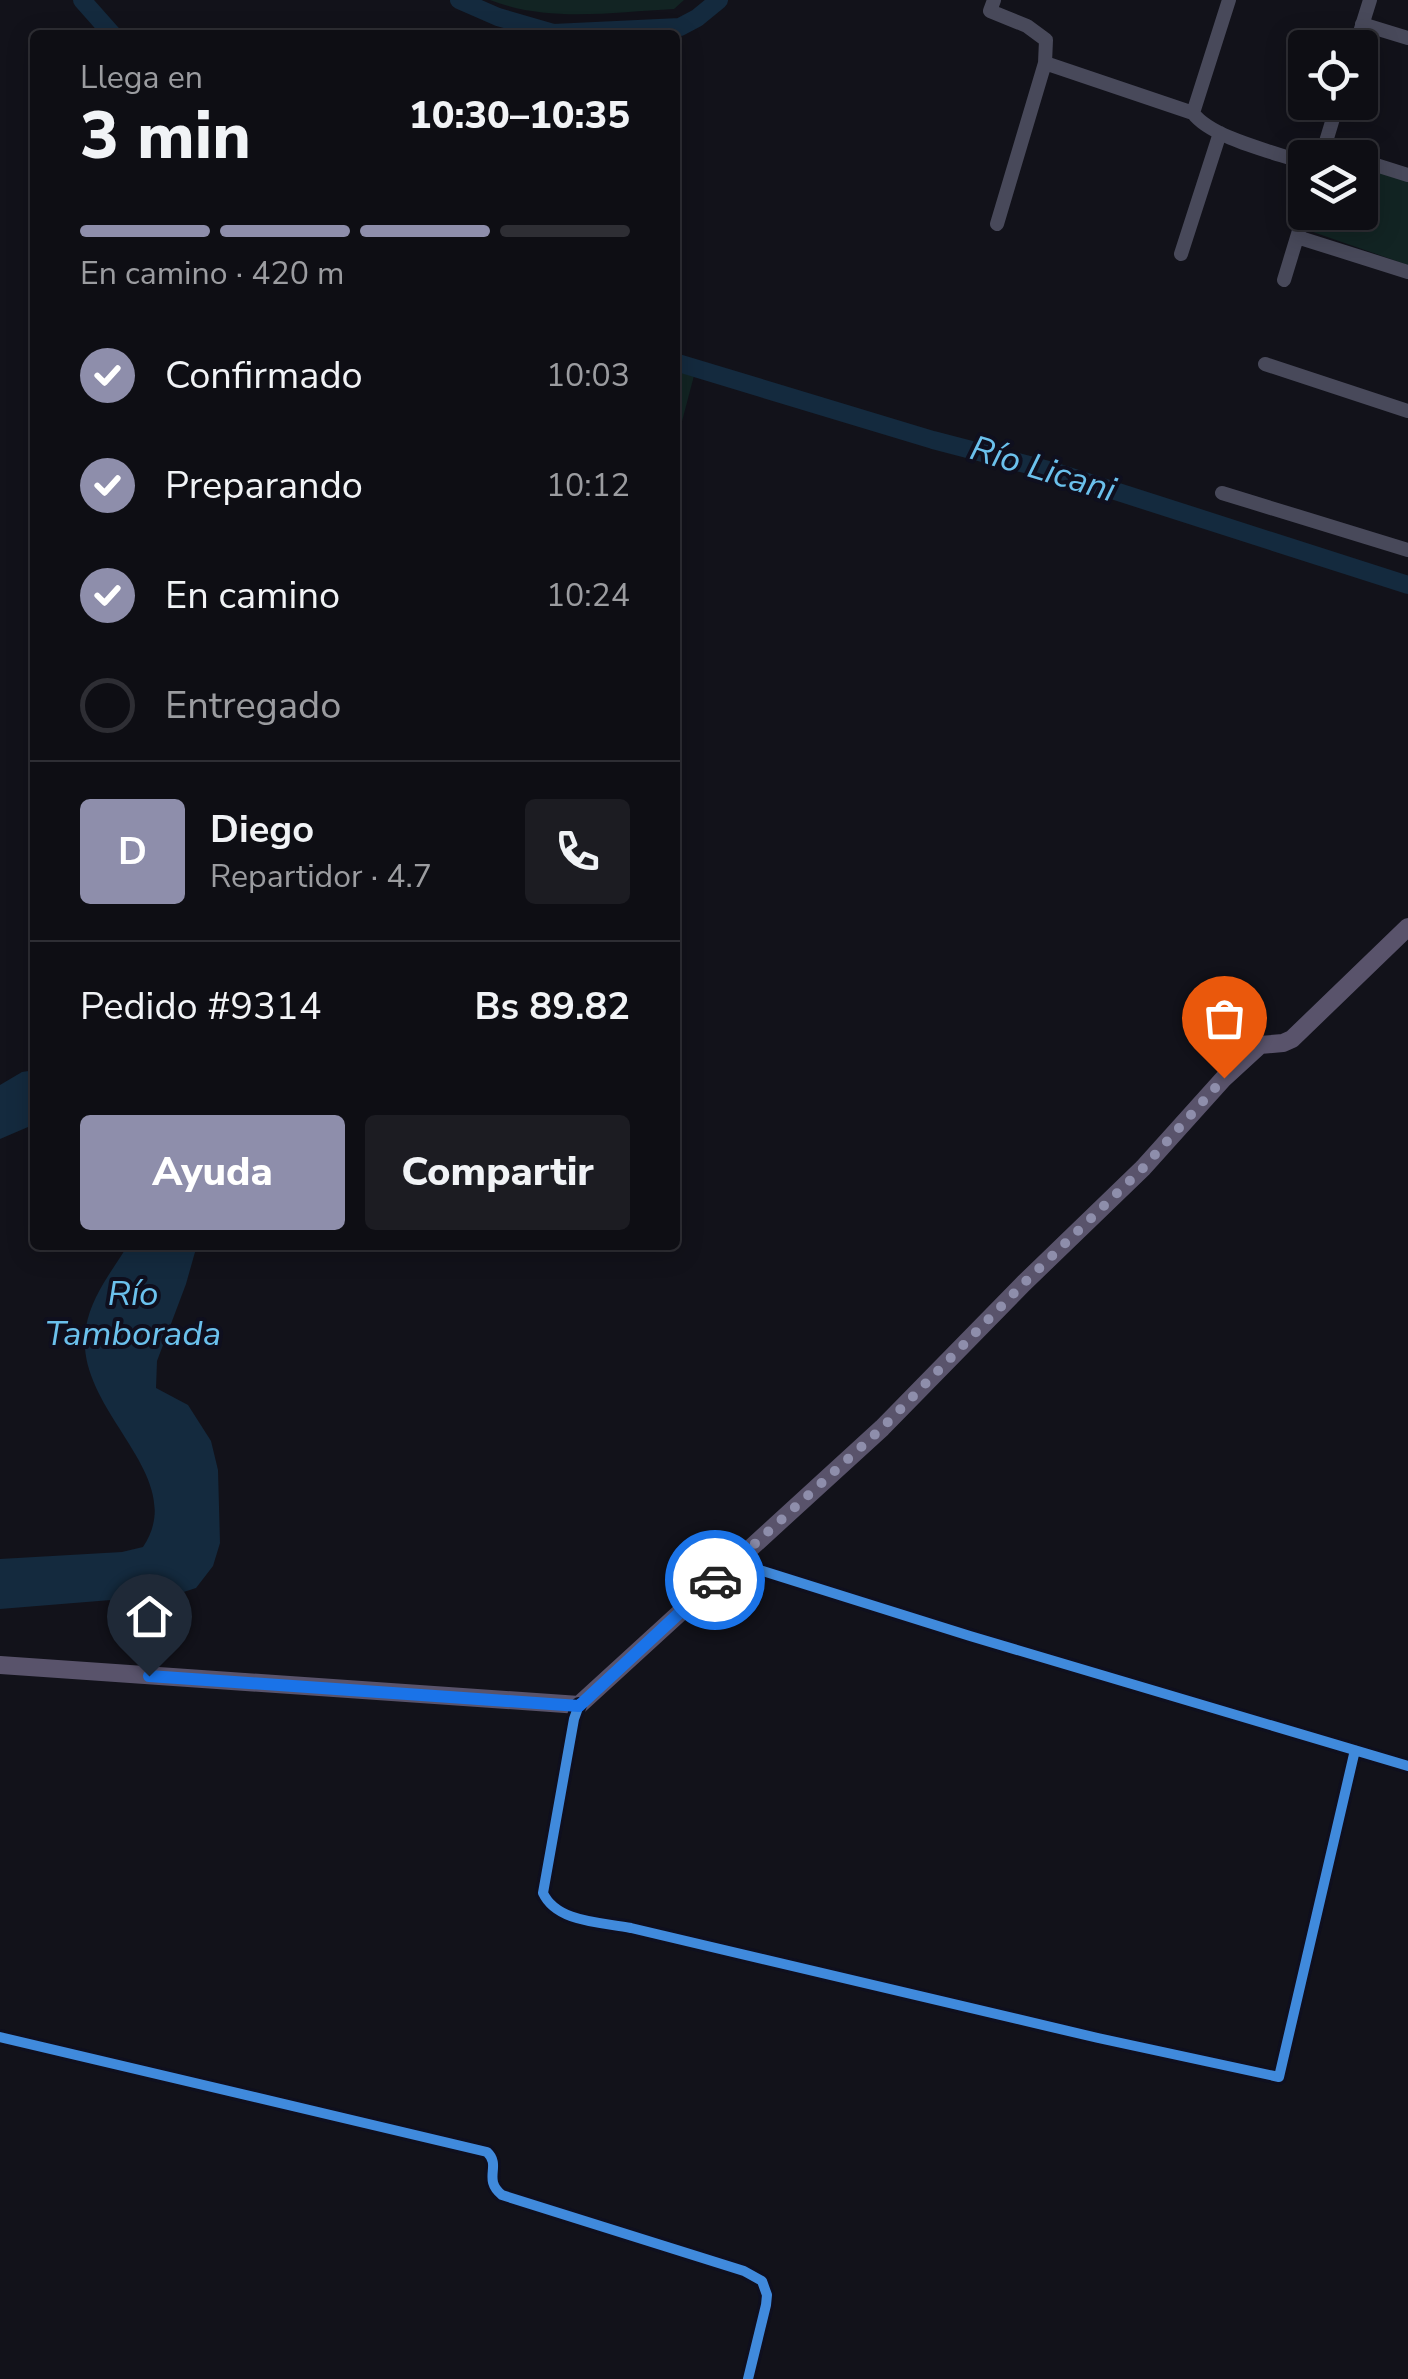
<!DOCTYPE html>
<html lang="es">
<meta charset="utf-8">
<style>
:root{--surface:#0e0e14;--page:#1c1c22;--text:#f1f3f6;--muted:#9b9ca0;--line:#2e2e34;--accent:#8e8eab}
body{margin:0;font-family:"Nunito Sans",sans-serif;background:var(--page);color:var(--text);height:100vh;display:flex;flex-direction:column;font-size:38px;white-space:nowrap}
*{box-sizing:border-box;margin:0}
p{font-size:32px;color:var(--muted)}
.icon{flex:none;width:55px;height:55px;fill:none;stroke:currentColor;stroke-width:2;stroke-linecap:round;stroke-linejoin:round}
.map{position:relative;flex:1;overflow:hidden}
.sheet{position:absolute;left:30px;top:30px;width:650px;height:1220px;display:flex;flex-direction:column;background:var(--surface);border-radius:10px;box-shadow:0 5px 25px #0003,0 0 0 2px var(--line)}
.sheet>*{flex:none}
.tools{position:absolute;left:1288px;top:30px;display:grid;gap:20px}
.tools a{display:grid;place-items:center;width:90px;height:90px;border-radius:10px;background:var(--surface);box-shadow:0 5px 25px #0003,0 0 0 2px var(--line);font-size:50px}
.pin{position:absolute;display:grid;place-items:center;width:85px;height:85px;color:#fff;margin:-102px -42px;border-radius:50% 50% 50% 0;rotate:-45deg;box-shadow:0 0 10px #0007}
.pin .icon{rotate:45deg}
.courier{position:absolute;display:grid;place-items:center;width:100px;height:100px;margin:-50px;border:8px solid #1a73e8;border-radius:50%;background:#fff;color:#222;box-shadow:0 2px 12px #0007}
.overview em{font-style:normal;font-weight:800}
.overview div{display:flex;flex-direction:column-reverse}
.overview{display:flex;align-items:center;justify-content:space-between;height:170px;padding:0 50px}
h1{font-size:65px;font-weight:800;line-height:75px}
.bar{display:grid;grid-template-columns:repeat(4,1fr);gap:15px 10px;align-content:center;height:120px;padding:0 50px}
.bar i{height:12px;border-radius:8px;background:var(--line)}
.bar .on{background:var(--accent)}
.bar p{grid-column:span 4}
.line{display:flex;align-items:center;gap:25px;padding:0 50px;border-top:2px solid var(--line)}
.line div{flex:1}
.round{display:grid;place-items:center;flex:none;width:105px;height:105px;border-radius:10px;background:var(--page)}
ol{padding:0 50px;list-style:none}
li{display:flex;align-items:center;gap:30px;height:110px}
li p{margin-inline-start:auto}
li .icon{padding:10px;border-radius:50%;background:var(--accent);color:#fff;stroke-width:4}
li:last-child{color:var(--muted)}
li i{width:55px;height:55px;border:5px solid var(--line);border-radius:50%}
.button{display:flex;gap:20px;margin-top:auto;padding:20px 50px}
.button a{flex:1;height:115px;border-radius:10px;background:var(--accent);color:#fff;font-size:40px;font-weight:800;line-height:115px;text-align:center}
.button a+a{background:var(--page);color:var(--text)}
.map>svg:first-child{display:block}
</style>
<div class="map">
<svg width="1408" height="2379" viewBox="0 0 1408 2379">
<rect width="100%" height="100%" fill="#12121a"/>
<path fill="#122423" d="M490,0H684L674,9C613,12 548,23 490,0Z
M1360,166L1408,181V265L1313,232L1320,213L1360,212Z
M675,362L696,368L675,448Z"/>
<path fill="#142a3e" d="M35,1070V1124L0,1139V1085L22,1072Z
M128,1245H197L186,1284L157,1361L156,1388L188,1405L211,1441L218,1470L220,1543L213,1566L196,1588L162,1599L111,1600L0,1609V1559L122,1552L143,1547C192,1474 71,1410 86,1327C91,1297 112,1271 128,1245Z"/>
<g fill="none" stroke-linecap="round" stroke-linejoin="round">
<path stroke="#142a3e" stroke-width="18" d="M82,0L113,35
M459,0L498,17L553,33L680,27L697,18L719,0
M675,362L933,440L1056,472L1408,585"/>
<path stroke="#48495a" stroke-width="14" d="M994,0L990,11L1027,26L1046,40L1045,63L997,224
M1362,24L1408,38
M1355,48L1370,0
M1045,63L1193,113C1211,138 1274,152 1305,163
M1193,113L1229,0
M1324,148L1353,158
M1321,158L1338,102
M1360,160L1408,175
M1297,237L1408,272
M1181,254L1220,133
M1284,280L1305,211
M1265,364L1408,411
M1222,493L1408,550
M734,1562L970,1636L1408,1766
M579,1705L574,1719L543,1893C557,1923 602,1922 631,1928L1098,2038L1279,2077L1355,1750
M0,2037L487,2152C502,2166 482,2179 502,2195L744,2271L762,2281L767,2295L766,2305L748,2379"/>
<path stroke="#59536b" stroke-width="18" d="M0,1665L579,1705L882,1428L1024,1283L1143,1168L1224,1078L1260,1045L1283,1043L1292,1039L1408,927"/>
<defs>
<path id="cycleway" d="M734,1562L970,1636L1408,1766
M579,1705L574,1719L543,1893C557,1923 602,1922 631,1928L1098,2038L1279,2077L1355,1750
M0,2037L487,2152C502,2166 482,2179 502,2195L744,2271L762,2281L767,2295L766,2305L748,2379"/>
</defs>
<use href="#cycleway" stroke="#0f0f1e" stroke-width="16"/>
<use href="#cycleway" stroke="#408adc" stroke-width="10"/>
</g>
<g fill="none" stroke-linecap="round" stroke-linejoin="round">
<path stroke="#8e8eab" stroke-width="10" stroke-dasharray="0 18" d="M715,1580L882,1428L1024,1283L1143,1168L1224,1078"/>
<path stroke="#1a73e8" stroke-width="12" d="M149,1676L579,1706L715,1580"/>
</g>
<g text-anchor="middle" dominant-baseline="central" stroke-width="8" stroke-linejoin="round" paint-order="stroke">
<g font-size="35" font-style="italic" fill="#6bc1ed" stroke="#0f0f1e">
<text transform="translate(1043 469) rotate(17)">Río Licani</text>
<text x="133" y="1293">Río<tspan x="133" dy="40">Tamborada</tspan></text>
</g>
</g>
</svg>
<div class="tools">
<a><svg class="icon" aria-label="locate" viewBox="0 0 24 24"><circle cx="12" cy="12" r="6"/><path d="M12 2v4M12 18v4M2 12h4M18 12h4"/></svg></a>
<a><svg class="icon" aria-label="layers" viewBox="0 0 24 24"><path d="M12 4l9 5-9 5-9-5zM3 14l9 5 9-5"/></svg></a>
</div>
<div class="pin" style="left:1224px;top:1078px;background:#ea580c"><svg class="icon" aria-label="bag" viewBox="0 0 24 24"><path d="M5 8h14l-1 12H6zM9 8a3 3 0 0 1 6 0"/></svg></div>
<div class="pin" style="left:149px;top:1676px;background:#1f2937"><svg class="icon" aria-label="home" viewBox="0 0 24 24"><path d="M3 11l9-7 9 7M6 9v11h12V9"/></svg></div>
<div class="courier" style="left:715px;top:1580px"><svg class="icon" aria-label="car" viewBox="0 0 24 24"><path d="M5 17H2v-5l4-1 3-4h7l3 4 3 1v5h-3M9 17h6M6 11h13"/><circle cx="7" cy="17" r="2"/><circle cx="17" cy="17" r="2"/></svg></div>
<section class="sheet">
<div class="overview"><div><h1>3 min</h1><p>Llega en</p></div><em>10:30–10:35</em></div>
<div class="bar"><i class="on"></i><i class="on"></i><i class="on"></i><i></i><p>En camino · 420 m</p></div>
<ol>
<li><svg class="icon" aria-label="check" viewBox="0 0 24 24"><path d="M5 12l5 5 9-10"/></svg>Confirmado<p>10:03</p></li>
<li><svg class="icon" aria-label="check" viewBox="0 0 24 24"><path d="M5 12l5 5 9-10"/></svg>Preparando<p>10:12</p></li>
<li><svg class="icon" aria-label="check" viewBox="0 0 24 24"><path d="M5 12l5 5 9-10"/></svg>En camino<p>10:24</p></li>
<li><i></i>Entregado</li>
</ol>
<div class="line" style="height:180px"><b class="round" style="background:var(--accent);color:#fff">D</b><div><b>Diego</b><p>Repartidor · 4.7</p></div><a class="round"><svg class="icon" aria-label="phone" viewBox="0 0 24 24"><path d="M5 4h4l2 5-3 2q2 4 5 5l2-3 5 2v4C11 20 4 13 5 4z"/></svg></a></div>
<div class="line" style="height:130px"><div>Pedido #9314</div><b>Bs 89.82</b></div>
<div class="button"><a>Ayuda</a><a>Compartir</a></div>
</section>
</div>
